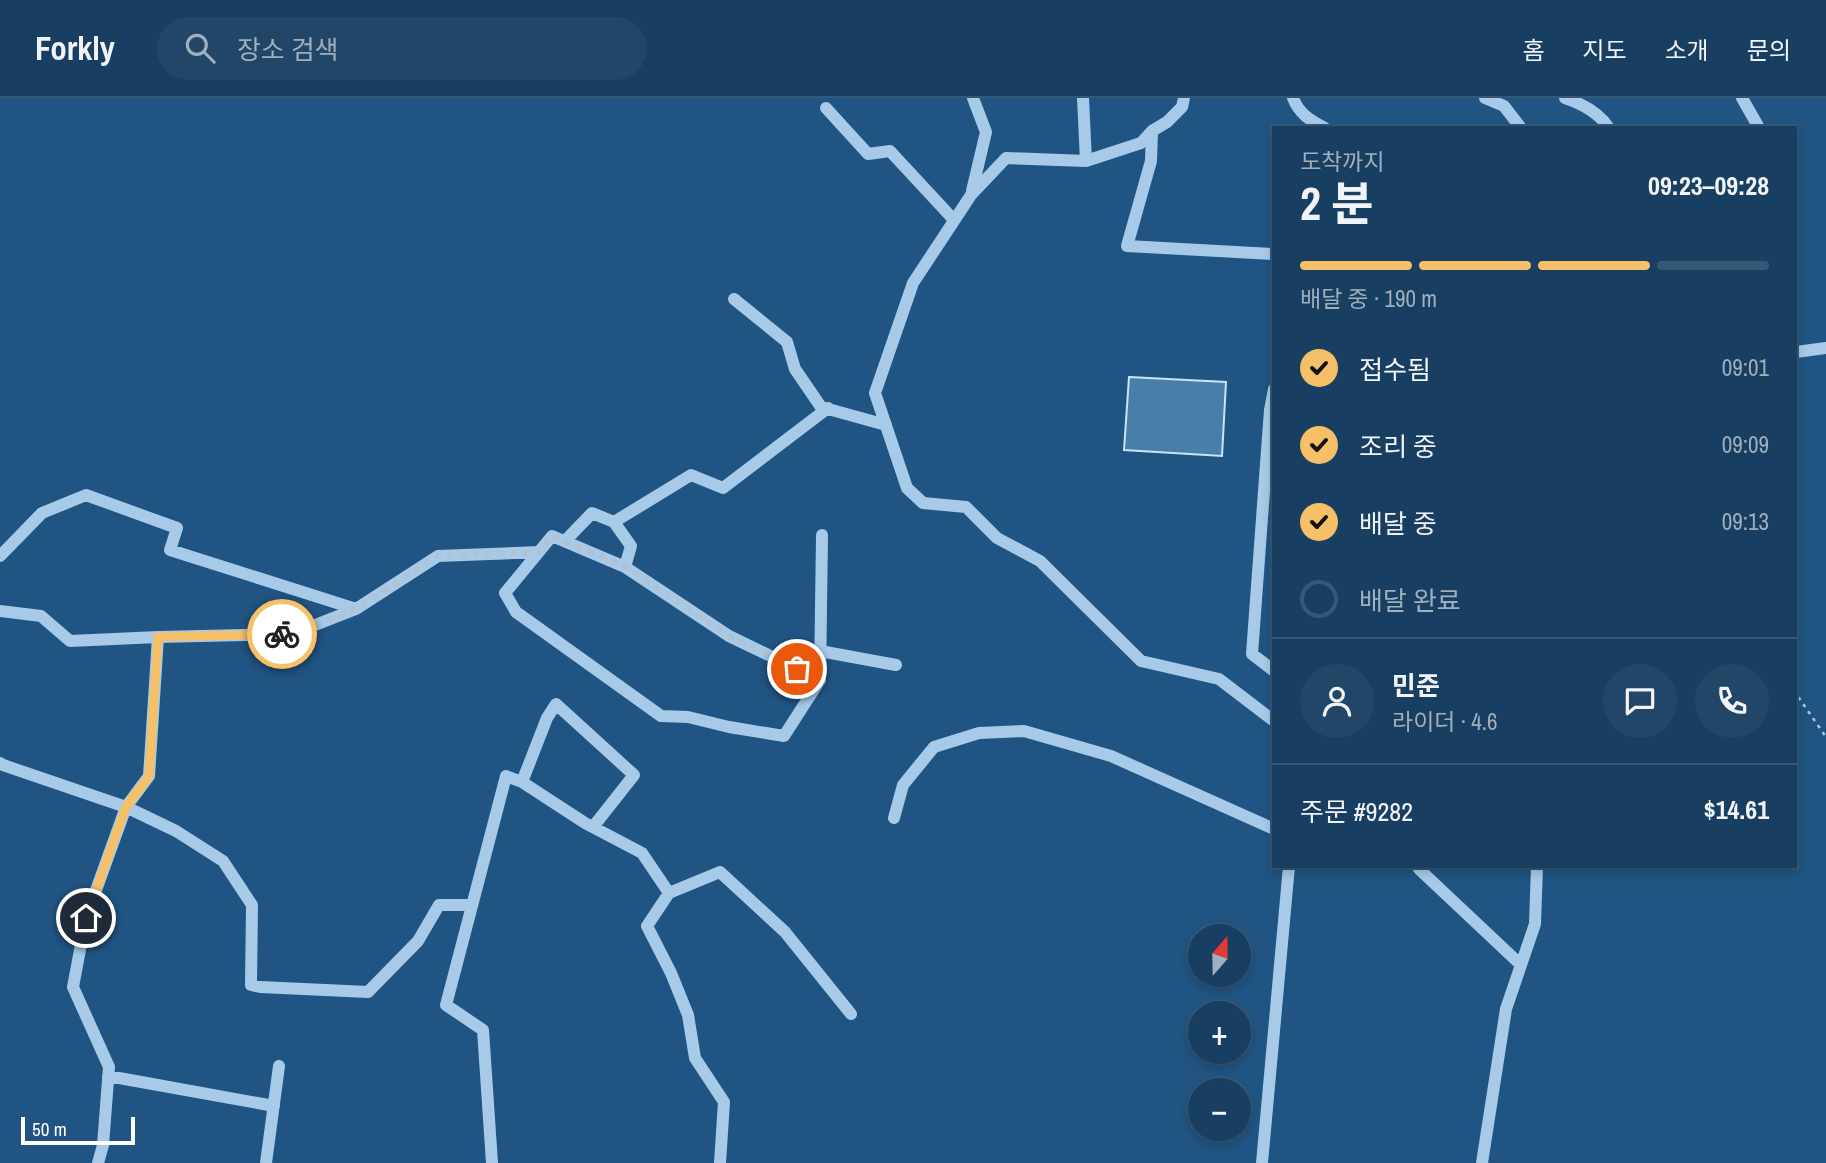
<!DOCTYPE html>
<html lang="ko">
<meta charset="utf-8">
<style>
:root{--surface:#183f62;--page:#214668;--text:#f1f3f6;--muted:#9fafbe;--line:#365877;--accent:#f5c068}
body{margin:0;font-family:"Archivo Narrow","Noto Sans KR",sans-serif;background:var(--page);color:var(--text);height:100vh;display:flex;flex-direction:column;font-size:26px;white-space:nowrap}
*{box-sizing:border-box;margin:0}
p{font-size:23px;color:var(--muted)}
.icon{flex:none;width:38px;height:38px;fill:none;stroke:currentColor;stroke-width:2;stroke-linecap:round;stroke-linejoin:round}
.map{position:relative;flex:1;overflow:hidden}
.sheet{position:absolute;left:1272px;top:28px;width:525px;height:742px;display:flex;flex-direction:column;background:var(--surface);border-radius:0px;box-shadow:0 4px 10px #0003,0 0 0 2px var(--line)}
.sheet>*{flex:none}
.needle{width:46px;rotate:20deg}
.fabs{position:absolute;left:1188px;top:826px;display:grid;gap:14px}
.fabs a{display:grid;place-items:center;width:63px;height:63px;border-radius:50%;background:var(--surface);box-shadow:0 4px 10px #0003,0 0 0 2px var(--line);font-size:35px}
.scale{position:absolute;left:21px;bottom:18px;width:114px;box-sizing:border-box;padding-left:7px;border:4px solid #fff;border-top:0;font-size:19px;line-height:24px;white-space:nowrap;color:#fff;-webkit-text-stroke:5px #205482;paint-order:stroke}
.pin{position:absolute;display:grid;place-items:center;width:60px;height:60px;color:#fff;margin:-30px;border:4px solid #fff;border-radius:50%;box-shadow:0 2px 7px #0007}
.courier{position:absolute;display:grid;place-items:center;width:70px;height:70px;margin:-35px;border:5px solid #f5c068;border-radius:50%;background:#fff;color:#222;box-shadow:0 2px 9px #0007}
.overview em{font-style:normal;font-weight:700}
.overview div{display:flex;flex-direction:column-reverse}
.overview{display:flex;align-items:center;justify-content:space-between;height:119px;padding:0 28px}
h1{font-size:46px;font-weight:700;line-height:52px}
.bar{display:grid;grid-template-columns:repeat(4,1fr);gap:10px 7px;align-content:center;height:84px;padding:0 28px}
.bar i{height:9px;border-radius:5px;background:var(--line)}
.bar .active{background:var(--accent)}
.bar p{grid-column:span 4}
.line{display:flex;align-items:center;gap:18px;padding:0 28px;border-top:2px solid var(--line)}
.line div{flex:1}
.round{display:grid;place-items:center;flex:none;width:74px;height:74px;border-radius:37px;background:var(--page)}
ol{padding:0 28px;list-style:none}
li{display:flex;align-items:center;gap:21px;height:77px}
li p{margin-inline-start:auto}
li .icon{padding:7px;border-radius:50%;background:var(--accent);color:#111;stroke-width:4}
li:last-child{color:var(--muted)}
li i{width:38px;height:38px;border:4px solid var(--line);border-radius:50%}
header{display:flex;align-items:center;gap:42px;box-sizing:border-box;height:98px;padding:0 35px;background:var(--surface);border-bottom:2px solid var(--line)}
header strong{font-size:33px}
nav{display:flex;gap:38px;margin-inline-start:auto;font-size:24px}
.search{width:490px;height:63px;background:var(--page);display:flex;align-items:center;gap:18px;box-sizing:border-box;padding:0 24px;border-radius:38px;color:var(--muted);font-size:26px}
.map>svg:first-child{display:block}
</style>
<header>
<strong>Forkly</strong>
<div class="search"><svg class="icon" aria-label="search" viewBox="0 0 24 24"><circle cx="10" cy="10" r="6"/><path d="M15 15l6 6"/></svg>장소 검색</div>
<nav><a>홈</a><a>지도</a><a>소개</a><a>문의</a></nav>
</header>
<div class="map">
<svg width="1826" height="1065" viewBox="0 0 1826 1065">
<rect width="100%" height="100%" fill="#205482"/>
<path fill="#497eab" stroke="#cbe3f6" stroke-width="2" d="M1129,279L1226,284L1222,358L1124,352Z"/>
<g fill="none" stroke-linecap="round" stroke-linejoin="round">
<path stroke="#a7cae8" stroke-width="2.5" stroke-dasharray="3.5 5" stroke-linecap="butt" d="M1796,591L1799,600L1826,639"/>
<path stroke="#a7cae8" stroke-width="12" d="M1083,0L1086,63
M1184,0L1182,9L1167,24L1152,33L1141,45L1086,63L1006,60L971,97L913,185L875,295L907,390L923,405L966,409L997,440L1040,463L1141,563L1219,581L1274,623
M1293,0C1299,16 1311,23 1325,30
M1485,0L1504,8L1521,30
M1565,0C1583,6 1599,15 1609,30
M1742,0L1758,28
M826,10L868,56L890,53L954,122
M1152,33L1151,63L1127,148L1274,156
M972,93L986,34L973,0
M734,201L787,244L795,271L821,309L886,327
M1796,254L1826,250
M1274,291L1270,312L1252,556L1274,573
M822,437L820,582L729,538L625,469L631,448L614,424L691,377L723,390L828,310
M565,443L592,415L614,424
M0,458L42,415L86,397L177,430L170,452L356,511
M625,469L552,438L505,495L516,514L661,618L688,619L729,629L784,638L820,582
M0,513L41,518L70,543L158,539L149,678L126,709L86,820L73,889L109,969L103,1047L98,1065
M158,539L292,536L356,511L438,458L539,454
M820,553L896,567
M0,665L3,667L126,709L176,733L223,763L252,807L251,887L260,889L368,894L418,843L439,807H472
M522,684L547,620L556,606L634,677L593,729
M894,720L903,687L934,649L979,635L1024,633L1111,658L1274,731
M1419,768V771L1521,867
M669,795L720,774L785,834L851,916
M108,978L274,1008
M266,1065L279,968
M492,1065L483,932L446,907L506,678L522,684L585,725L642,755L669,795L647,828L671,875L688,917L695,960L724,1004L720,1065
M1262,1065L1289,768
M1482,1065L1506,911L1535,826L1537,768"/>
</g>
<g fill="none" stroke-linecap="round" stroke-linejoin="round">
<path stroke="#b1c3d3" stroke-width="7" stroke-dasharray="0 12.6" d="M282,536H292L356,511L438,458L539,454L552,438L625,469L729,538L797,571"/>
<path stroke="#f5c068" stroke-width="9" d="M86,820L126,709L149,678L158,539L282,536"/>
</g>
</svg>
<div class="fabs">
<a><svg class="needle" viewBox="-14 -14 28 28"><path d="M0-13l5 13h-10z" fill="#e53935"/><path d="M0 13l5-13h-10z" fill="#9fafbe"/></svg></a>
<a>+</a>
<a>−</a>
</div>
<div class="scale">50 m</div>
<div class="pin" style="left:797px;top:571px;background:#ea580c"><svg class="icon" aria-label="bag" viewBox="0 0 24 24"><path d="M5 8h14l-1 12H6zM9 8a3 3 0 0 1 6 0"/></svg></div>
<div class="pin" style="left:86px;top:820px;background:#1f2937"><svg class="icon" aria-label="home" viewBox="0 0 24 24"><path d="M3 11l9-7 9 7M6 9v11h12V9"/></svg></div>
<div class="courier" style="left:282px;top:536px"><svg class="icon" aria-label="bike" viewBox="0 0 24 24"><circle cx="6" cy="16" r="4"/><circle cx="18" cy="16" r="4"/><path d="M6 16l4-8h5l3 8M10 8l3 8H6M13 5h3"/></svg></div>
<section class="sheet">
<div class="overview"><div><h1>2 분</h1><p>도착까지</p></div><em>09:23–09:28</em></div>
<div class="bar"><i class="active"></i><i class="active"></i><i class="active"></i><i></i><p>배달 중 · 190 m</p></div>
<ol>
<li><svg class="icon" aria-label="check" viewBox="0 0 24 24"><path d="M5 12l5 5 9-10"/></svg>접수됨<p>09:01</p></li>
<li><svg class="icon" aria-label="check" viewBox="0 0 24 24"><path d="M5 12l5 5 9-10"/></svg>조리 중<p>09:09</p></li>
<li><svg class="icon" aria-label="check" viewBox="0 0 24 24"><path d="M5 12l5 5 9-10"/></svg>배달 중<p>09:13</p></li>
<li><i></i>배달 완료</li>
</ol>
<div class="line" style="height:126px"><a class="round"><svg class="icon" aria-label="person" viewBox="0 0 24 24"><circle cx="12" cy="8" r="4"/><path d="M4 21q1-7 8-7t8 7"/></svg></a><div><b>민준</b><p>라이더 · 4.6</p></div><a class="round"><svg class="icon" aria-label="chat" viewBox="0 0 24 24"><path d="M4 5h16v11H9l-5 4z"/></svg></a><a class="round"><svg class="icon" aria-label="phone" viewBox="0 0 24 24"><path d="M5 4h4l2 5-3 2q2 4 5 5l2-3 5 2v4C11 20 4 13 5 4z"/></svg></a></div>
<div class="line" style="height:91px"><div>주문 #9282</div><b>$14.61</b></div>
</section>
</div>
